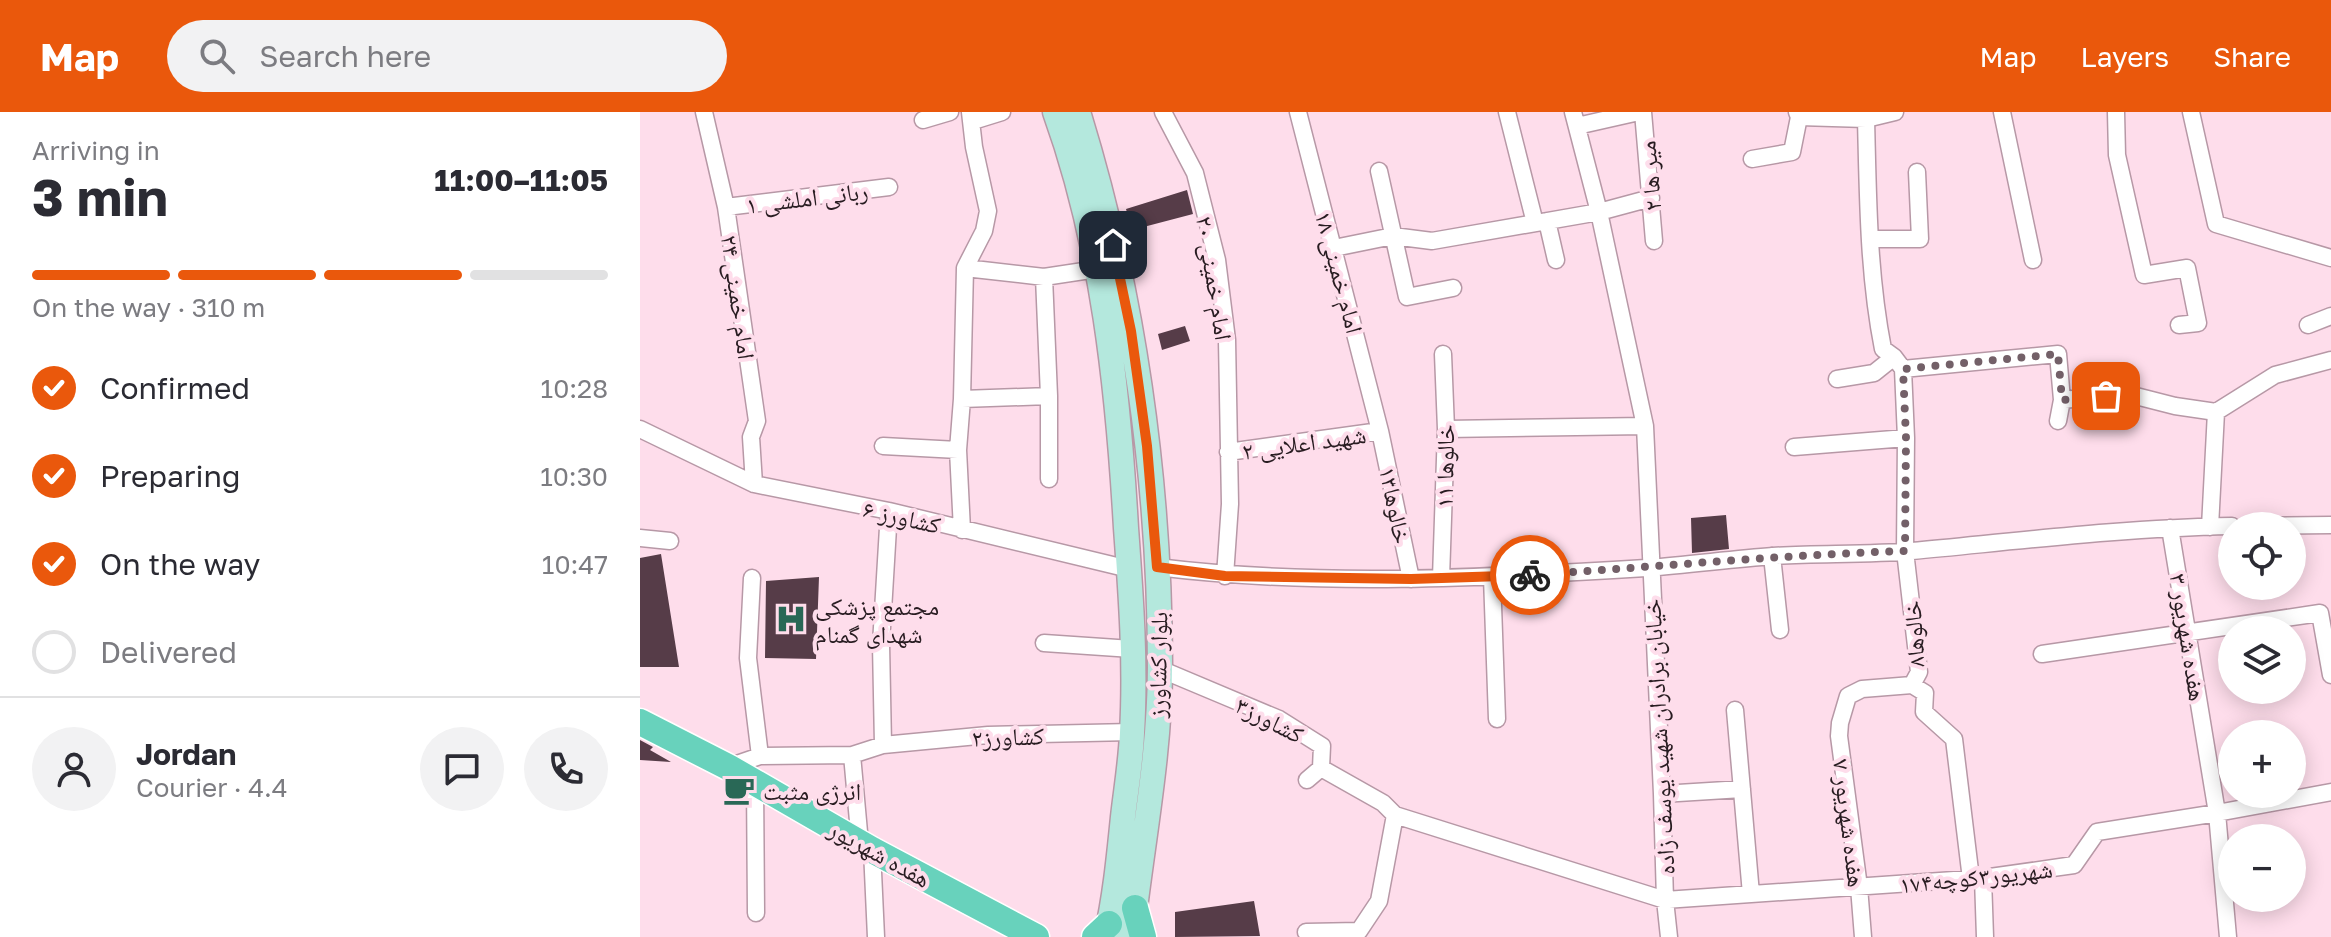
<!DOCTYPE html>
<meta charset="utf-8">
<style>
:root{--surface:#fff;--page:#f2f2f3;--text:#2b2b33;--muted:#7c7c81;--line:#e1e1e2;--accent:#ea580c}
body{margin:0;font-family:"Golos Text","Noto Naskh Arabic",sans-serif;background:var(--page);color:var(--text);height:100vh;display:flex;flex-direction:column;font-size:30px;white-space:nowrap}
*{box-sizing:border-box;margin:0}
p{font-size:26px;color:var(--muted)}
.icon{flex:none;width:44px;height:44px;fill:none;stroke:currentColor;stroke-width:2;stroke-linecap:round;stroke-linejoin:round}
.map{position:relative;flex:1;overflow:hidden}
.sheet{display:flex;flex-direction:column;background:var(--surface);width:640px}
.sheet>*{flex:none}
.controls{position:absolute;left:1578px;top:400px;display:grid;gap:16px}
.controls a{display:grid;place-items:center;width:88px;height:88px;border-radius:50%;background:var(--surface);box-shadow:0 4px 20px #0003;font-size:40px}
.pin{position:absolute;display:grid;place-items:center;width:68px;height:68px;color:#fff;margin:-34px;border-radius:16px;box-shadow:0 4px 12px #0006}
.courier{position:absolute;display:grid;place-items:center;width:80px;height:80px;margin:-40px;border:6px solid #ea580c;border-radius:50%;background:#fff;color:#222;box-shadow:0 2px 10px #0007}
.head em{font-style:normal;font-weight:700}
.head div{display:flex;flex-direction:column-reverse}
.head{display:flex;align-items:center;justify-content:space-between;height:136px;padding:0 32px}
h1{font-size:52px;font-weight:700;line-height:60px}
.bar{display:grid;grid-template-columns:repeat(4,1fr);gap:12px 8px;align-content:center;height:96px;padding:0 32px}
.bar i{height:10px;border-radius:6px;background:var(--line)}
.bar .selected{background:var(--accent)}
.bar p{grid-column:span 4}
.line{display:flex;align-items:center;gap:20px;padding:0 32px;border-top:2px solid var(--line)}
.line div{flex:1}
.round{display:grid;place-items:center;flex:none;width:84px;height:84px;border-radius:42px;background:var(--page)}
ol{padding:0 32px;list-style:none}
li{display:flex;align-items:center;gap:24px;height:88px}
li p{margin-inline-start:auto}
li .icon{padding:8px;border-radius:50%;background:var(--accent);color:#fff;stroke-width:4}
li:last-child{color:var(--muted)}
li i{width:44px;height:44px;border:4px solid var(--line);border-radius:50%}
header{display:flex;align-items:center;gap:48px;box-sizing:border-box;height:112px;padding:0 40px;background:var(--accent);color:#fff}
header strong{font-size:38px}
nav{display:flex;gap:44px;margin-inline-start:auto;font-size:28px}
.search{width:560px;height:72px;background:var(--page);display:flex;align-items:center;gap:20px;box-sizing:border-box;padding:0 28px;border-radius:44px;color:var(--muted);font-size:30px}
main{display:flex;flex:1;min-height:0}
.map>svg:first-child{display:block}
</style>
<header>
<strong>Map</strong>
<div class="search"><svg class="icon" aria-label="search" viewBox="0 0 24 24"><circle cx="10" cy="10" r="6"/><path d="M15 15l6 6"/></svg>Search here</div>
<nav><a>Map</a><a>Layers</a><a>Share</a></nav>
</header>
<main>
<section class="sheet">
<div class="head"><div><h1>3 min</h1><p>Arriving in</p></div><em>11:00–11:05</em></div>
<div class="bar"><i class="selected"></i><i class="selected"></i><i class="selected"></i><i></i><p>On the way · 310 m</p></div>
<ol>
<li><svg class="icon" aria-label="check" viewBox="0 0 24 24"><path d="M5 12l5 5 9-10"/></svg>Confirmed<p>10:28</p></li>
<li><svg class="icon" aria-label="check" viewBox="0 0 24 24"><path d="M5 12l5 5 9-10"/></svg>Preparing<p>10:30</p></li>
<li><svg class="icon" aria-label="check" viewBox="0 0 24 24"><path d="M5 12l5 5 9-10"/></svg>On the way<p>10:47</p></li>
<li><i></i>Delivered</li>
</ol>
<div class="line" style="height:144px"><a class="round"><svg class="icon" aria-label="person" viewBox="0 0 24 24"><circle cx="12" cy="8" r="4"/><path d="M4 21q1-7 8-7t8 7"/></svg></a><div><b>Jordan</b><p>Courier · 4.4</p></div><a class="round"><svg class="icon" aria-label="chat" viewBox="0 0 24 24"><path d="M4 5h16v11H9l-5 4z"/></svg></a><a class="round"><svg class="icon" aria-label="phone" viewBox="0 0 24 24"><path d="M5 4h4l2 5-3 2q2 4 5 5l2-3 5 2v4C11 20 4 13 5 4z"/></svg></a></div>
</section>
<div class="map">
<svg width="1691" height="825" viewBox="0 0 1691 825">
<rect width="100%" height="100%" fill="#feddeb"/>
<path fill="#563c48" d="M547,78L553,102L492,118L486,97Z
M545,214L550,229L522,238L518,222Z
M1086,403L1089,437L1052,441L1051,406Z
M21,442L39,555H0V446Z
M179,465L176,547L125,546L126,469Z
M0,628L13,635L10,638L31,650L0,648Z
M614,789L620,824L535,825V800Z"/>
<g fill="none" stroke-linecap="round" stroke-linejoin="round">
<defs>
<path id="street" d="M64,0L86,95L117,309L111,325L114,372
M523,0L555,61L577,148L587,228L590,392L585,464
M658,0L740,319L771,467
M867,0L895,111
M933,0L959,100L1005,314L1022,682L1025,788L1029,825
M1003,0L1014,129
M1157,0L1159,5L1226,7L1255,0
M1362,0L1393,148
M1476,0L1477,43L1504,163L1547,156L1558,211L1539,213
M1551,0L1576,112L1691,146
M283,8L310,0
M333,9L362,0
M937,14L999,0
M1112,47L1152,40L1159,5
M739,59L767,185L813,176
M86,95L249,75
M907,109L916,148
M1230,127H1280L1277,60
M694,136L753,124L792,129L959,100L1011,86
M325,156L404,165L457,157
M404,165L409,284V367
M1668,213L1691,204
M1263,257L1418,242L1422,288L1418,309
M1197,267L1234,261L1254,245
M322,287L409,284
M1422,288L1488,282L1535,294L1576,300L1570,415
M1576,300L1635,263L1691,248
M0,317L114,372L249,399L489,457
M806,317L1005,314
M243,334L318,338
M1154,335L1266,326
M588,340L740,319
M1613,414L1691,413
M1530,416L1577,701L1588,825
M322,418L318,338L322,287L325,156L344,119L348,99L334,35L330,0
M0,426L30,429
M1132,444L1140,518
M517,455C679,475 844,466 1006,456C1049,453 1091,447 1133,444C1179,441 1226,443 1272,439C1379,429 1485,416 1592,414
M852,465L857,607
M112,466L108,546L120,644
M801,466L806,317L803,242
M404,531L492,537
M1402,542L1680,501L1691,563
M520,557L639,607L682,634L681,656L743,691L755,703L1025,788L1343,766L1434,753L1457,720L1577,701L1691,680
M1272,573L1285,581L1284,600L1314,627L1331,767
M1095,598L1111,782
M243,633L241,532L249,399
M212,643L220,731
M88,655L120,644L212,643L243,633L348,623L492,620
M667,668L681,656
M115,670L116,801
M1022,682L1102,677
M232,738L236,825
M1343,766L1345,825
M666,820L719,819L739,789L755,703
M1223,825L1219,775L1199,624L1200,611L1208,584L1222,577L1272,573L1279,560L1265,439L1266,326L1263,257L1254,245L1243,237C1228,161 1228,84 1226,7"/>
<path id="secondary" d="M415,0C463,133 478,276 486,416C491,484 496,553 492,621C491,649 486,678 483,705C479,745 475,786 466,825
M438,0C493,178 520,368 520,555C520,635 505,716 495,796L489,825"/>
<path id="primary" d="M0,610L88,655L232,738L396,825
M495,796L503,825
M455,825L469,812"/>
</defs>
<use href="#street" stroke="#b798a6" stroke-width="19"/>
<use href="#secondary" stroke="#b798a6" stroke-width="27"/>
<use href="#primary" stroke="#fff" stroke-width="29"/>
<use href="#street" stroke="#fff" stroke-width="16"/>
<use href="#secondary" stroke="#b4e8dd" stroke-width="24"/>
<use href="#primary" stroke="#68d2bc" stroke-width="26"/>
</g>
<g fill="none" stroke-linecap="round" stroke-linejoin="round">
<path stroke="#736068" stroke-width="8" stroke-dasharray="0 14.4" d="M890,463C1015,455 1140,443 1265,439L1266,326L1263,257L1418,242L1422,288L1466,284"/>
<path stroke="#ea580c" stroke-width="10" d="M473,133L491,219L507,334L517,455L585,464L771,467L890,463"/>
</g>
<defs>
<symbol id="hospital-bare" viewBox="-9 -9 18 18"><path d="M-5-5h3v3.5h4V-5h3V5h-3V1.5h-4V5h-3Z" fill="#296856" stroke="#feddeb" stroke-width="2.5" paint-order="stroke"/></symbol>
<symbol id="cafe-bare" viewBox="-9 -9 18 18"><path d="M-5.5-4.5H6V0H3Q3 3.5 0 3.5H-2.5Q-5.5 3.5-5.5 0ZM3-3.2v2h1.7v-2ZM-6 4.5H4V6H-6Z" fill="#296856" stroke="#feddeb" stroke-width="2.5" paint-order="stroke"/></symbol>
</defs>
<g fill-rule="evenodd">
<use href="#hospital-bare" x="129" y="485" width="44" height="44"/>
<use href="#cafe-bare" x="77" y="656" width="44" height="44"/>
</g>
<g text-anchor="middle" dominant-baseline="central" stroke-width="8" stroke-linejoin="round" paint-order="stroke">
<g font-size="24" fill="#281c21" stroke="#feddeb">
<text transform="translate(1009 64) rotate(-95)">میر ها ۲</text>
<text transform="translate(167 85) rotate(-7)">ربانی املشی ۱</text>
<text transform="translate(700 160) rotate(75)">امام خمینی ۱۸</text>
<text transform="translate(575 166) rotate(81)">امام خمینی ۲۰</text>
<text transform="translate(99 185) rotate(82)">امام خمینی ۲۴</text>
<text transform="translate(664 330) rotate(-8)">شهید اعلایی ۲</text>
<text transform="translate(804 354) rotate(-89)">خالوها ۱۱</text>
<text transform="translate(756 393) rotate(78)">خالوها۱۳</text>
<text transform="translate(262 404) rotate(13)">کشاورز ۶</text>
<text transform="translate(1273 522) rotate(-94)">خالوها۸</text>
<text transform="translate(1549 525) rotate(81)">هفده شهریور ۳</text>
<text transform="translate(517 553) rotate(-89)">بلوار کشاورز</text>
<text transform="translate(630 607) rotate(27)">کشاورز۳</text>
<text transform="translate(368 624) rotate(-2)">کشاورز۲</text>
<text transform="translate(1018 625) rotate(-93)">خیابان برادران شهید یوسف زاده</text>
<text transform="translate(1210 711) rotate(83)">هفده شهریور ۷</text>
<text transform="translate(240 741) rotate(29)">هفده شهریور</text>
<text transform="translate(1336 764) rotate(-6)">۱۷شهریور۳کوچه۴</text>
</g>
<g font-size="24" fill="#281c21" stroke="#feddeb" text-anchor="start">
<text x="175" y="493">مجتمع پزشکی<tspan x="175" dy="28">شهدای گمنام</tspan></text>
<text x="123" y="678">انرژی مثبت</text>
</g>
</g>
</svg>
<div class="controls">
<a><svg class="icon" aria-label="locate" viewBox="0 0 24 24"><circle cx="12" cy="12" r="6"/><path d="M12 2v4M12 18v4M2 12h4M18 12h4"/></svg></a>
<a><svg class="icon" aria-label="layers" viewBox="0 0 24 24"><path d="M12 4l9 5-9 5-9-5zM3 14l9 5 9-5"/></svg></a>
<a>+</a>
<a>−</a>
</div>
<div class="pin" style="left:1466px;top:284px;background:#ea580c"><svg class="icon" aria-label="bag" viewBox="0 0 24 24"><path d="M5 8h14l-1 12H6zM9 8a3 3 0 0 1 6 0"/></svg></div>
<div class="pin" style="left:473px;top:133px;background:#1f2937"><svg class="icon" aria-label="home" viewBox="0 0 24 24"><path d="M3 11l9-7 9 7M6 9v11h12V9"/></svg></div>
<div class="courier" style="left:890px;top:463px"><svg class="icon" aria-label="bike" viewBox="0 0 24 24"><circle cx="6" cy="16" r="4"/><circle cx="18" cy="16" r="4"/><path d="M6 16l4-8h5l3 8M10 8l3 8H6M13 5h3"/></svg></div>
</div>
</main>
